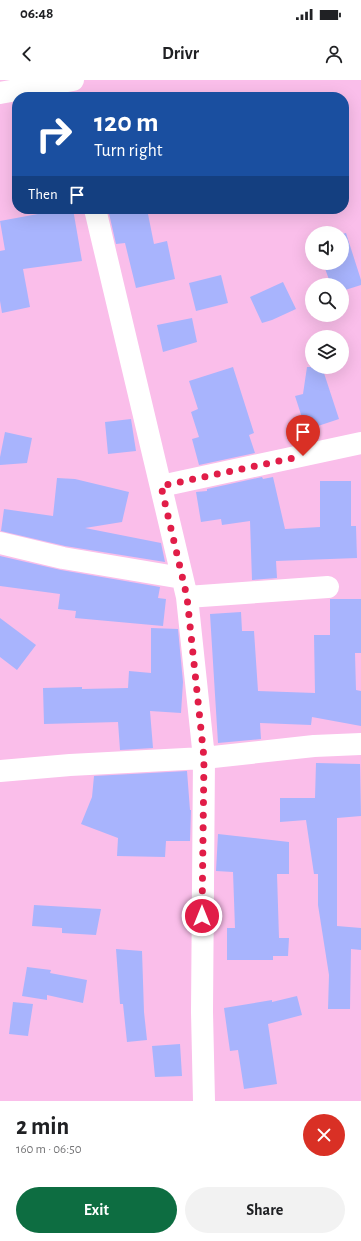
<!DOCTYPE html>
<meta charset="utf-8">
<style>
:root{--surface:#fff;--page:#f2f2f2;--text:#202124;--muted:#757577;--accent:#0d6d41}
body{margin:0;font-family:"Alegreya Sans",sans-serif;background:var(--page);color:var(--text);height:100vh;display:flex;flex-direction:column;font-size:15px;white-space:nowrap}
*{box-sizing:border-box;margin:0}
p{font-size:13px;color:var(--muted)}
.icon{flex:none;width:22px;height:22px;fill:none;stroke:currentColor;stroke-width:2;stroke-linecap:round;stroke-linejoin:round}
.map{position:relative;height:1021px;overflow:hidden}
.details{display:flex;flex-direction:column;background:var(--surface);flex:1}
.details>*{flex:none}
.banner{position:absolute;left:12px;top:12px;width:337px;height:122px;border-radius:16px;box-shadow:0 4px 16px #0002;background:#1a4fa0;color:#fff;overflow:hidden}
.fabs{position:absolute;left:305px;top:146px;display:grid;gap:8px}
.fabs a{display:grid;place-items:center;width:44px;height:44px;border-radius:50%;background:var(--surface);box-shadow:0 4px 16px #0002;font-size:20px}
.pin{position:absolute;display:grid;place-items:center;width:34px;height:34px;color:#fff;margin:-41px -17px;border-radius:50% 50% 50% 0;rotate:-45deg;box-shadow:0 0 4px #0007}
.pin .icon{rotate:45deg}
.me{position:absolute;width:44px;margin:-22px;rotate:0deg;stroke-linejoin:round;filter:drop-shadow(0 0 3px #0008)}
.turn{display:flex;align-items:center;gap:14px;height:84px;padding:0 16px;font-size:18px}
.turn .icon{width:52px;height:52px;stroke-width:2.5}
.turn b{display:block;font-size:28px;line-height:34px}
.then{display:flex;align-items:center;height:38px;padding:0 16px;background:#0003;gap:8px;font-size:15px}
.round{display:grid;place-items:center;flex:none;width:42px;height:42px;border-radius:21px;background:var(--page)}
.overview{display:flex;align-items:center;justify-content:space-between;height:68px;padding:0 16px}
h1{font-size:24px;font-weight:600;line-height:30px}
.primary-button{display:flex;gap:8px;margin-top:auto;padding:8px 16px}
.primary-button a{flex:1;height:46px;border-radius:24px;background:var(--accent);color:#fff;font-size:16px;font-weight:600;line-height:46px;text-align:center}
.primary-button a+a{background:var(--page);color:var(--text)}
.status{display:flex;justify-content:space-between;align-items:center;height:28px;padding:0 20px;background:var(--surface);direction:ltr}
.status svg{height:11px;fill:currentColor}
header{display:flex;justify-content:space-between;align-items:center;height:52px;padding:0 16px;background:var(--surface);font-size:18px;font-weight:600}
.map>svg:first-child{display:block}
.building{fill:#a8b4fd}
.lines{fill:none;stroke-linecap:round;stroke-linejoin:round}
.minor{stroke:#fff;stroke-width:22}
.route{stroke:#e11d48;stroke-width:7;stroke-dasharray:0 12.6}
</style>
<div class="status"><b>06:48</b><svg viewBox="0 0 49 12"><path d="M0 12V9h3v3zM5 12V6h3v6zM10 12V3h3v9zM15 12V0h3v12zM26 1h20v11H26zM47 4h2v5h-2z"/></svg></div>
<header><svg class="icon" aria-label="back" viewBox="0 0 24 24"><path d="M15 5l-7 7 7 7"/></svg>Drivr<svg class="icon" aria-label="person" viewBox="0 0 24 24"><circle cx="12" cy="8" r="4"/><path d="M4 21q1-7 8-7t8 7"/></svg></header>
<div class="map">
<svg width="361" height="1021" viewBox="0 0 361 1021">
<rect width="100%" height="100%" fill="#fabeea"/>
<!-- building -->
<path class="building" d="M65,129H73L82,181L23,189L30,227L2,233L0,221V171L5,170L0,141Z
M108,129H147L154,164L167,161L175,199L136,208L125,163L116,164Z
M346,153L361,200V205L342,211V205H331L323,183H342V154Z
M221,195L228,223L196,231L189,203Z
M283,202L296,229L272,240L262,243L250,217Z
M192,238L197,262L163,272L157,245Z
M233,287L254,353L249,355L255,373L199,385L192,359L199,357L191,332L198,329L189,301Z
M307,287H322L339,339L306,350L295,316L303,314Z
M131,339L136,371L108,374L105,342Z
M5,352L32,358L27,383L0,385V377Z
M262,397L263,399L273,397L285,449L320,447V401H351V446H356L357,478L276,481L277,498L252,500L250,441L222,445L221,439L201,442L196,412L207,411V409Z
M57,398L75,399L129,412L122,442L85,448L161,463L165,482L65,466L1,451L4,429L53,436Z
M0,476L61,490L160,507L158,518L166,519L163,546L75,538L76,531L58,529L60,514L0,506Z
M330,519H361V573H355L356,610L361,611V646L312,637L311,645L260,643L261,659L218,663L210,534L241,532L242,551H254L258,611L315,613L314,555H330Z
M0,538L36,565L17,590L0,577Z
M151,548L178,549L183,602L181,633L150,631L153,668L120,670L118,642L44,644L43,608L82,607V609L128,608L129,591L151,593Z
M316,683L360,684L361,736L337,738V846L361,848V870L351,869L350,929H328L329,895L318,825V794H314L306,740L280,742V718H315Z
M187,691L190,730H191L190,761H166L165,777L117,776L118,758L81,744L92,717L94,696Z
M218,754L289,762V794H277L279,858H289L288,876H273V880H227V848H235L233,792L216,791Z
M34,825L101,829L96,855L62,853V848L32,846Z
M116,869L142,871L144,932L147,960L127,962L123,924H120Z
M27,887L51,890L50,893L87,900L83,923L47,915V920L22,916Z
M297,916L302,935L268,944L277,1004L244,1009L238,970L230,971L224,928L272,920V922Z
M13,922L33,924L28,956L9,954Z
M180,964L182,996L155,997L152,966Z"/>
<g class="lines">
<!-- minor -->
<path class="minor" d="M0,13L73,0
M95,129L187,517L204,678L202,932L204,1021
M161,406L361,363
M0,463L63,478L182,498
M187,517L328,507
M0,691L70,685L204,678L314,666L361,664"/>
</g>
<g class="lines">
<!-- route -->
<path class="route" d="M202,836L204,678L187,517L161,406L303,376"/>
</g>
</svg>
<div class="fabs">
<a><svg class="icon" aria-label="sound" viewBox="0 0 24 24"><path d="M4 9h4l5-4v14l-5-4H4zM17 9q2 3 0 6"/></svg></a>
<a><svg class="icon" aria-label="search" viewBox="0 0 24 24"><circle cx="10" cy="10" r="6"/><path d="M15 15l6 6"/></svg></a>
<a><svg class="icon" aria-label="layers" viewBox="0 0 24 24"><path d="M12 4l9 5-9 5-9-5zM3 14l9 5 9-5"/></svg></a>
</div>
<div class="pin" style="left:303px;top:376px;background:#d93025"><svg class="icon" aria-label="arrive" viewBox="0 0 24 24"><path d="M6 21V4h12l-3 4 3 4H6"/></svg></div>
<svg class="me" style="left:202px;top:836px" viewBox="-20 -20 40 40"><circle r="17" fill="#e11d48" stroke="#fff" stroke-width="3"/><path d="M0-11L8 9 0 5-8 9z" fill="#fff"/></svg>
<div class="banner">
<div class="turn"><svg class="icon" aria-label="right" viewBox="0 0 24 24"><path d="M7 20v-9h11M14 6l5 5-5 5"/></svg><div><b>120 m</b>Turn right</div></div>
<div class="then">Then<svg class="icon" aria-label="arrive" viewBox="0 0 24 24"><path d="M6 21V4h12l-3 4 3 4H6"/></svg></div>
</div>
</div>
<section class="details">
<div class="overview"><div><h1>2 min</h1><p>160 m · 06:50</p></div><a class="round" style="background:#d93025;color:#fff"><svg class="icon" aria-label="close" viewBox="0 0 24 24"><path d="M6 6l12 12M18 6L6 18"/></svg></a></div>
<div class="primary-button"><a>Exit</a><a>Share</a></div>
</section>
